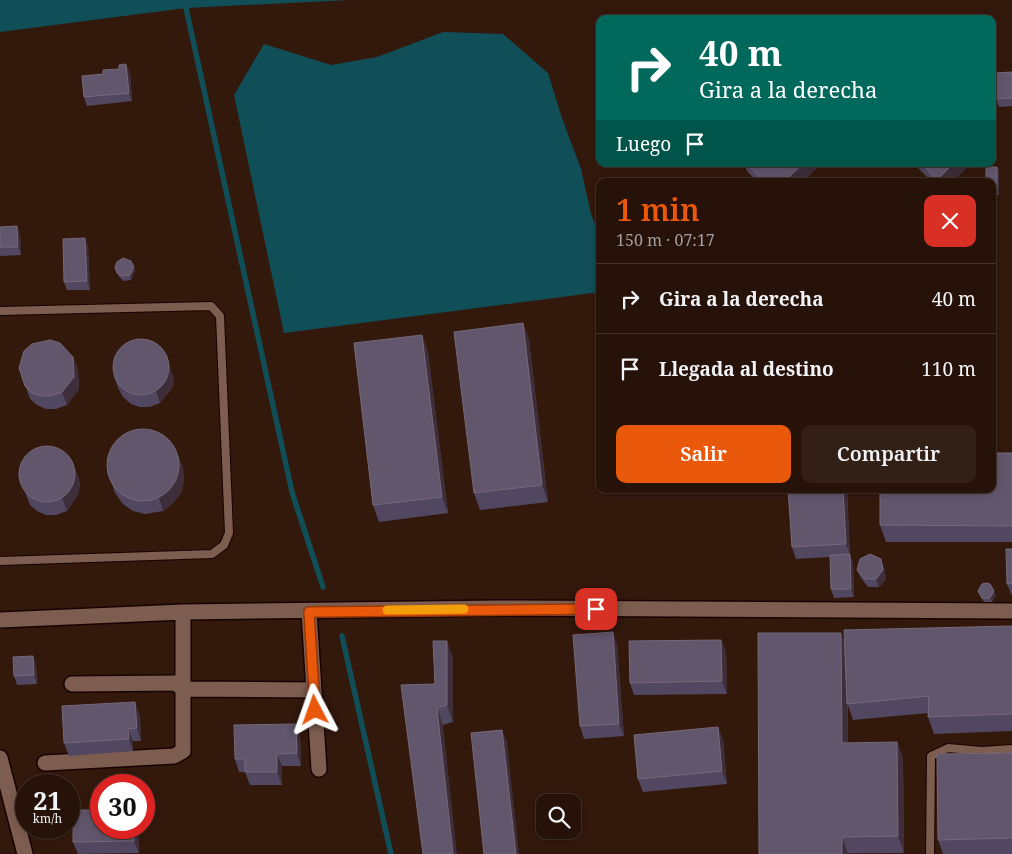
<!DOCTYPE html>
<html lang="es">
<meta charset="utf-8">
<style>
:root{--surface:#261209;--page:#322017;--text:#f1f3f6;--muted:#a49e9c;--line:#42322a;--accent:#ea580c}
body{margin:0;font-family:"Noto Serif",serif;background:var(--page);color:var(--text);height:100vh;display:flex;flex-direction:column;font-size:19px;white-space:nowrap}
*{box-sizing:border-box;margin:0}
p{font-size:16px;color:var(--muted)}
.icon{flex:none;width:28px;height:28px;fill:none;stroke:currentColor;stroke-width:2;stroke-linecap:round;stroke-linejoin:round}
.map{position:relative;flex:1;overflow:hidden}
.sheet{position:absolute;left:596px;top:178px;width:400px;height:315px;display:flex;flex-direction:column;background:var(--surface);border-radius:10px;box-shadow:0 2px 8px #0003,0 0 0 1px var(--line)}
.sheet>*{flex:none}
.top-card{position:absolute;left:596px;top:15px;width:400px;height:152px;border-radius:10px;box-shadow:0 2px 8px #0003,0 0 0 1px var(--line);background:#00695c;color:#fff;overflow:hidden}
.tools{position:absolute;left:536px;top:794px;display:grid;gap:10px}
.tools a{display:grid;place-items:center;width:45px;height:45px;border-radius:10px;background:var(--surface);box-shadow:0 2px 8px #0003,0 0 0 1px var(--line);font-size:25px}
.speed{position:absolute;left:15px;top:774px;display:flex;gap:10px;font-size:25px;font-weight:700;text-align:center}
.speed>*{display:grid;place-content:center;width:65px;height:65px;border-radius:50%;background:var(--surface);box-shadow:0 2px 8px #0003,0 0 0 1px var(--line);line-height:1}
.speed small{font-size:12px;font-weight:400}
.speed .limit{border:8px solid #d22;background:#fff;color:#111}
.pin{position:absolute;display:grid;place-items:center;width:42px;height:42px;color:#fff;margin:-21px;border-radius:10px;box-shadow:0 2px 8px #0006}
.me{position:absolute;width:55px;margin:-28px;rotate:356deg;stroke-linejoin:round;filter:drop-shadow(0 0 4px #0008)}
.turn{display:flex;align-items:center;gap:18px;height:105px;padding:0 20px;font-size:22px}
.turn .icon{width:65px;height:65px;stroke-width:2.5}
.turn b{display:block;font-size:35px;line-height:42px}
.then{display:flex;align-items:center;height:48px;padding:0 20px;background:#0003;gap:10px;font-size:19px}
.round{display:grid;place-items:center;flex:none;width:52px;height:52px;border-radius:10px;background:var(--page)}
.summary{display:flex;align-items:center;justify-content:space-between;height:85px;padding:0 20px}
h1{font-size:30px;font-weight:600;line-height:38px;color:var(--accent)}
.action{display:flex;gap:10px;margin-top:auto;padding:10px 20px}
.action a{flex:1;height:58px;border-radius:10px;background:var(--accent);color:#fff;font-size:20px;font-weight:600;line-height:58px;text-align:center}
.action a+a{background:var(--page);color:var(--text)}
ul{padding:0;list-style:none}
li{display:flex;align-items:center;gap:15px;height:70px;padding:0 20px;border-top:1px solid var(--line)}
li div{flex:1}
li b{display:block;font-size:19px}
li em{font-style:normal}
.map>svg:first-child{display:block}
.water{fill:#114f58}
.lines{fill:none;stroke-linecap:round;stroke-linejoin:round}
.stream{stroke:#114f58;stroke-width:5.5}
.lane-casing{stroke:#190300;stroke-width:10}
.street-casing{stroke:#190300;stroke-width:18}
.lane{stroke:#7d5d4f;stroke-width:8}
.street{stroke:#7d5d4f;stroke-width:15}
.wall{fill:#514761}
.shaded-wall{fill:#3e2e3a}
.building{fill:#61566c;stroke:#75697a}
.route-casing{stroke:#983908;stroke-width:12}
.route{stroke:#ea580c;stroke-width:9}
.slow{stroke:#f59e0b;stroke-width:9}
</style>
<div class="map">
<svg width="1012" height="854" viewBox="0 0 1012 854">
<rect width="100%" height="100%" fill="#33180c"/>
<!-- water -->
<path class="water" d="M0,0H350L186,8L0,32Z
M443,32L503,34L548,73L562,118L581,169L591,214L600,236V292L284,333L234,95L264,44L331,65L377,57Z"/>
<g class="lines">
<!-- stream -->
<path class="stream" d="M186,8L292,492L323,587
M342,636L391,854"/>
<defs>
<path id="lane" d="M0,311L211,306L220,316L229,533L224,545L212,554L0,561
M930,854L931,756L948,748L982,751L1012,749"/>
<path id="street" d="M309,612L319,769
M0,620L183,612L501,608L1012,611
M72,684L175,683L183,689L314,690
M0,758L25,854
M45,763L174,756L183,751V612"/>
</defs>
<!-- lane casing -->
<use href="#lane" class="lane-casing"/>
<!-- street casing -->
<use href="#street" class="street-casing"/>
<!-- lane -->
<use href="#lane" class="lane"/>
<!-- street -->
<use href="#street" class="street"/>
</g>
<!-- wall -->
<path class="wall" d="M1012,72V106L999,107L996,99Z
M130,73L132,101L87,106L84,97L103,74Z
M744,164H814L816,169L803,181H756L747,171Z
M914,164H971L953,181H931Z
M999,171V195H992V181Z
M0,227L20,235L21,255L0,256Z
M85,238L88,247L90,290H67L64,282Z
M115,267L135,271L131,280L124,281L119,277Z
M523,323L529,340L548,502L480,510L474,493Z
M422,335L428,352L448,513L379,522L373,505Z
M73,357L78,370L79,389L67,405L56,409H46L37,405L30,399L19,368Z
M114,376L174,378L172,388L160,403L150,407H140L131,404L123,397L118,388Z
M1012,453V542H886L880,525Z
M178,456L183,468L184,481L181,493L173,503L163,511L145,514L133,511L123,504L115,493L111,481Z
M18,474L78,476L80,485L78,495L67,511L56,515H46L37,511L30,505Z
M788,489H847L850,556L853,563L854,597L834,598L831,589L830,557L796,559L792,547Z
M1012,549V596L1007,584Z
M884,567L886,579L879,587H868L861,578L857,570Z
M978,591L996,595L992,602H984Z
M1012,626V731L934,734L928,717V713L853,720L848,705V743L897,742L903,759L904,853L759,854L845,643Z
M721,640L726,652L727,694L634,695L630,683Z
M617,644L624,736L584,739L580,726Z
M33,656L36,665L37,684L17,685L14,676Z
M453,657V722L443,725L423,854L435,684Z
M140,715L141,741H133V751L69,756L64,743Z
M718,727L723,740L727,784L643,792L638,779Z
M300,737L301,766H282V785H250L245,772H239L235,759Z
M1012,753V854H943L938,840Z
M138,828L139,853L78,854L73,842Z"/>
<!-- shaded-wall -->
<path class="shaded-wall" d="M126,64L130,73L132,101L129,93Z
M803,164H814L816,169L803,181H784Z
M953,164H971L953,181H937V180Z
M997,167L999,171V195L997,191Z
M17,226L20,235L21,255L18,247Z
M85,238L88,247L90,290L87,281Z
M134,267L135,271L131,280L130,275Z
M523,323L529,340L548,502L542,485Z
M422,335L428,352L448,513L442,497Z
M73,357L78,370L79,389L67,405L62,392Z
M169,365L174,378L172,388L160,403L156,391Z
M178,456L183,468L184,481L181,493L173,503L163,511L159,498Z
M73,463L78,476L80,485L78,495L67,511L62,498Z
M843,489H847L850,556L853,563L854,597L851,589L850,554L846,544Z
M881,559L884,567L886,579L879,587L876,579Z
M994,591L996,595L992,602L990,598Z
M613,632L617,644L624,736L619,724Z
M841,633L847,650L848,759L842,743Z
M721,640L726,652L727,694L722,681Z
M447,641L453,657V722L447,705Z
M33,656L36,665L37,684L34,675Z
M135,702L140,715L141,741L137,728Z
M437,708L443,725L457,854H453Z
M296,724L300,737L301,766L297,753Z
M718,727L723,740L727,784L722,771Z
M128,729L133,741V751L129,739Z
M502,730L507,742L519,854H516Z
M897,742L903,759L904,853L898,836Z
M277,754L282,766V785L277,772Z
M134,828H138L139,853L134,841Z
M842,837L848,854H842Z"/>
<!-- building -->
<path class="building" d="M126,64L129,93L84,97L82,76L103,74V70L119,69V65Z
M1012,72V98L996,99L995,73Z
M747,164H803L784,181H763Z
M922,164H953L937,180Z
M986,167H997V191H992V181H986Z
M17,226L18,247H0V227Z
M85,238L87,281L64,282L63,239Z
M123,258L131,261L134,267L130,275L122,276L117,273L115,267L117,262Z
M523,323L542,485L474,493L454,332Z
M422,335L442,497L373,505L354,343Z
M113 367a28 28 0 1 1 56 0a28 28 0 1 1-56 0Z
M50,340L60,343L73,357L74,377L62,392L51,396H42L32,393L25,386L19,368L24,351L32,344Z
M107 465a36 36 0 1 1 72 0a36 36 0 1 1-72 0Z
M19 474a28 28 0 1 1 56 0a28 28 0 1 1-56 0Z
M992,453H1012V526L880,525V489H992Z
M788,489H843L846,544L792,547Z
M1006,549H1012V583L1007,584Z
M850,554L851,589H831L830,555Z
M870,554L881,559L883,570L876,579H865L857,570L860,559Z
M986,583L990,584L994,591L990,598H982L978,591L982,584Z
M1012,626V714L928,717L929,696L847,704L844,630Z
M613,632L619,724L580,726L573,635Z
M758,633H841L842,743L897,742L898,836L842,837V854H759Z
M721,640L722,681L630,683L629,641Z
M433,641H447V705L437,708L453,854H423L401,685L435,684Z
M33,656L34,675L14,676L13,657Z
M135,702L137,728L128,729L129,739L64,743L62,706Z
M296,724L297,753L277,754V772H245V759H235L234,725Z
M718,727L722,771L638,779L634,735Z
M502,730L516,854H484L471,733Z
M1012,753V838L938,840L937,754Z
M73,810H101V828H134V841L73,842Z"/>
<g class="lines">
<defs>
<path id="route" d="M315,710L309,612L596,609"/>
</defs>
<!-- route casing -->
<use href="#route" class="route-casing"/>
<!-- route -->
<use href="#route" class="route"/>
<!-- slow -->
<path class="slow" d="M387,610L464,609"/>
</g>
</svg>
<div class="tools">
<a><svg class="icon" aria-label="search" viewBox="0 0 24 24"><circle cx="10" cy="10" r="6"/><path d="M15 15l6 6"/></svg></a>
</div>
<div class="speed"><div>21<small>km/h</small></div><div class="limit">30</div></div>
<div class="pin" style="left:596px;top:609px;background:#d93025"><svg class="icon" aria-label="arrive" viewBox="0 0 24 24"><path d="M6 21V4h12l-3 4 3 4H6"/></svg></div>
<svg class="me" style="left:315px;top:710px" viewBox="-20 -20 40 40"><path d="M0-17L14 15 0 8-14 15z" fill="#ea580c" stroke="#fff" stroke-width="4"/></svg>
<div class="top-card">
<div class="turn"><svg class="icon" aria-label="right" viewBox="0 0 24 24"><path d="M7 20v-9h11M14 6l5 5-5 5"/></svg><div><b>40 m</b>Gira a la derecha</div></div>
<div class="then">Luego<svg class="icon" aria-label="arrive" viewBox="0 0 24 24"><path d="M6 21V4h12l-3 4 3 4H6"/></svg></div>
</div>
<section class="sheet">
<div class="summary"><div><h1>1 min</h1><p>150 m · 07:17</p></div><a class="round" style="background:#d93025;color:#fff"><svg class="icon" aria-label="close" viewBox="0 0 24 24"><path d="M6 6l12 12M18 6L6 18"/></svg></a></div>
<ul>
<li><svg class="icon" aria-label="right" viewBox="0 0 24 24"><path d="M7 20v-9h11M14 6l5 5-5 5"/></svg><div><b>Gira a la derecha</b></div><em>40 m</em></li>
<li><svg class="icon" aria-label="arrive" viewBox="0 0 24 24"><path d="M6 21V4h12l-3 4 3 4H6"/></svg><div><b>Llegada al destino</b></div><em>110 m</em></li>
</ul>
<div class="action"><a>Salir</a><a>Compartir</a></div>
</section>
</div>
